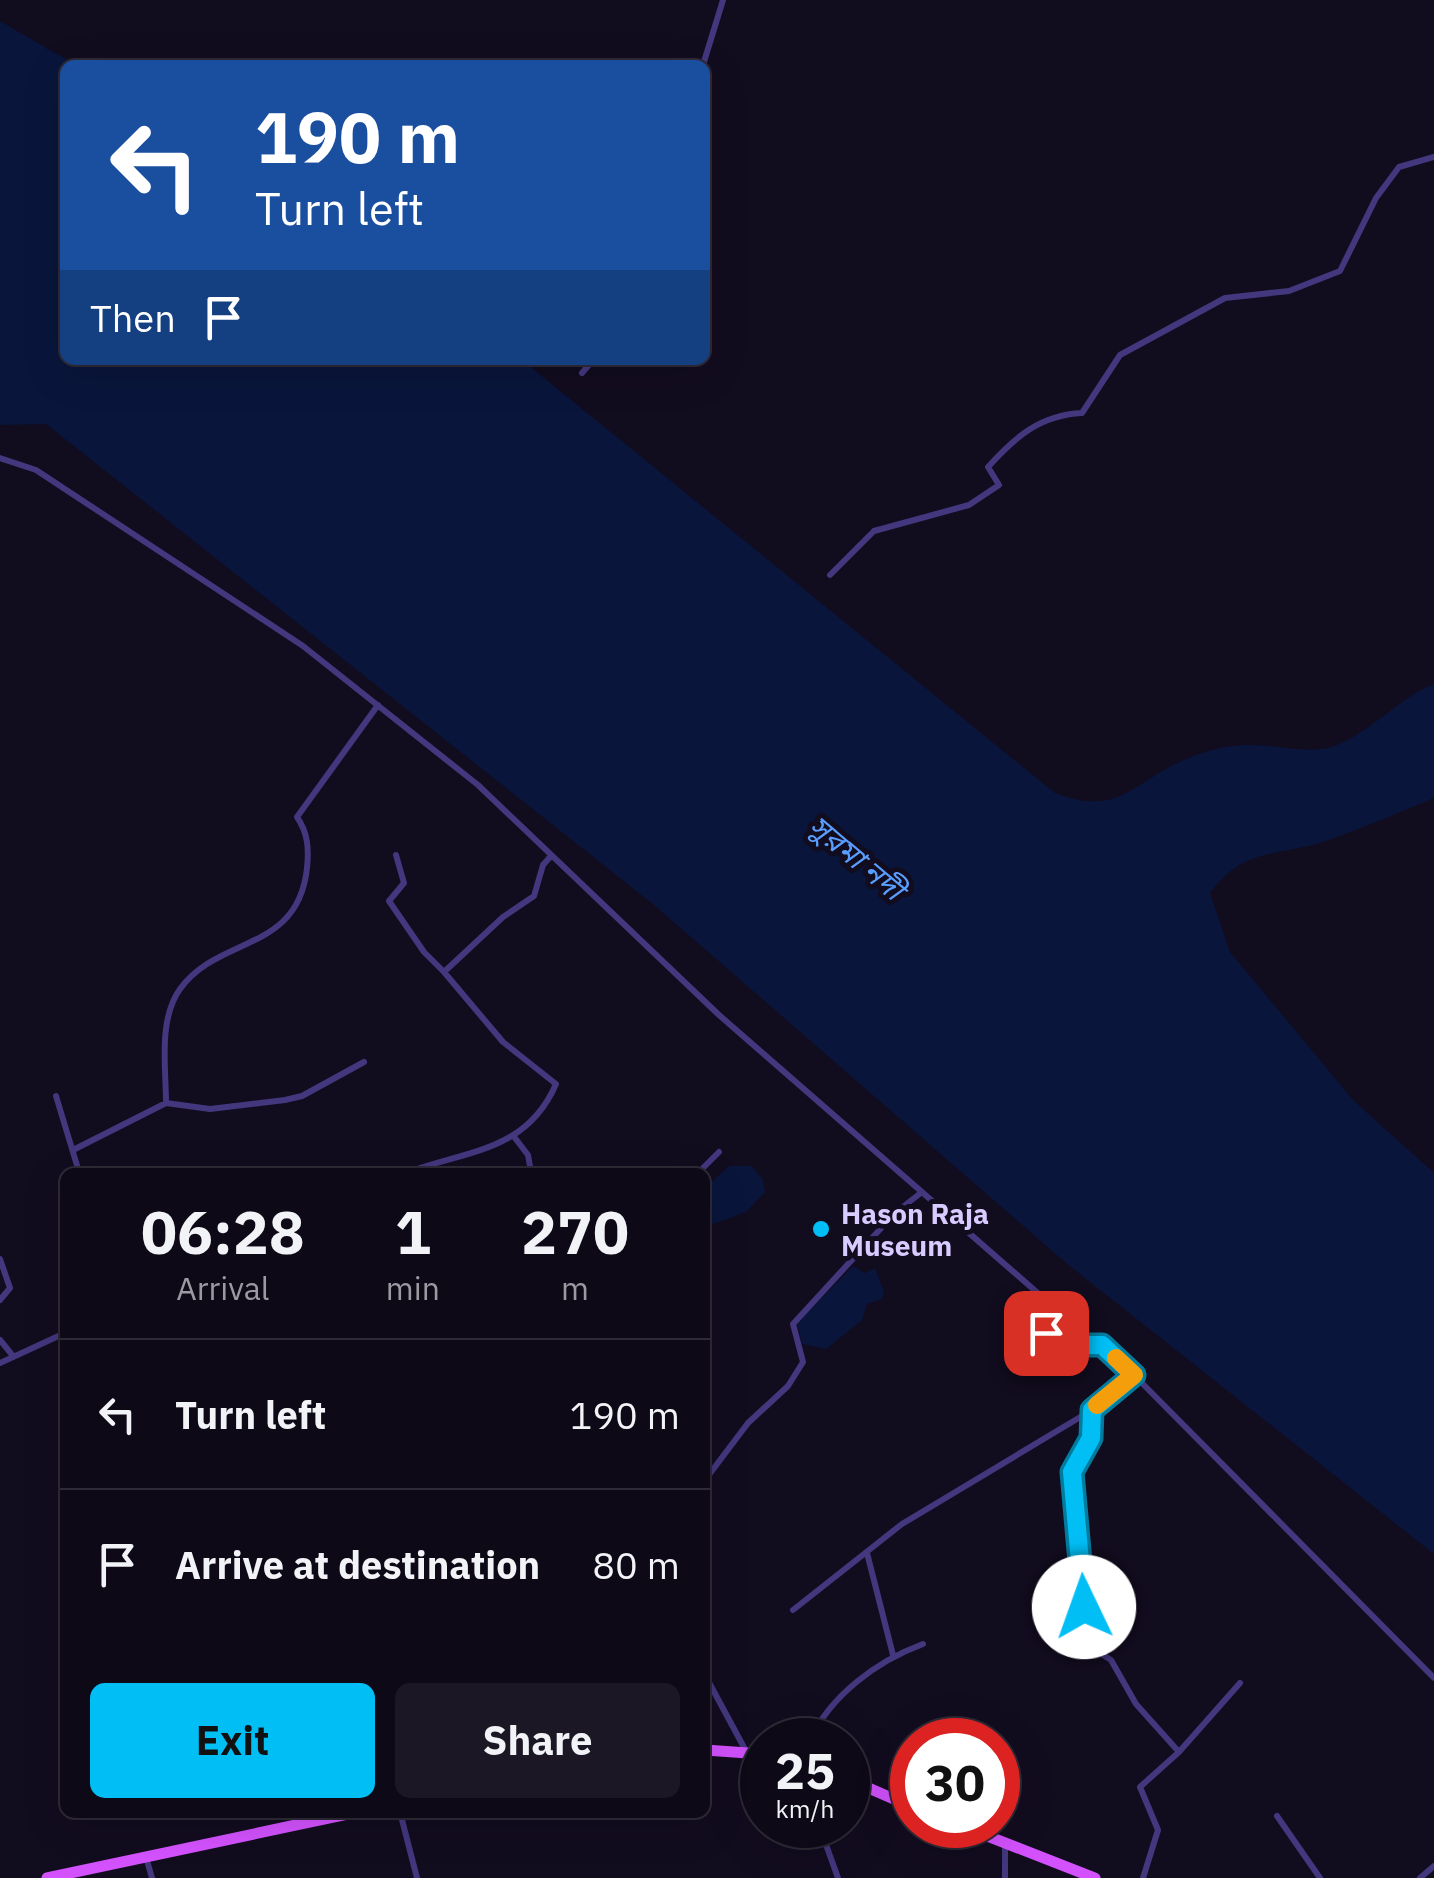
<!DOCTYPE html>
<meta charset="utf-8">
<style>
:root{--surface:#0e0917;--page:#1c1724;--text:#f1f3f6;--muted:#9b9aa1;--line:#2e2a36;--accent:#01bef5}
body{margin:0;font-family:"IBM Plex Sans","Noto Sans Bengali",sans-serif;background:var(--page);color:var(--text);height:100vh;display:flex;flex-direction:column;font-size:38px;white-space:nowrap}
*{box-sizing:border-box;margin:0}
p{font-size:32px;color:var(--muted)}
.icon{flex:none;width:55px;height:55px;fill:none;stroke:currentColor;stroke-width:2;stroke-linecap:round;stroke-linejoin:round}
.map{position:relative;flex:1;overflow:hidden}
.sheet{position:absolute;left:60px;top:1168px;width:650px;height:650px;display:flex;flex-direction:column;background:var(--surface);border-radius:15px;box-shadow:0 10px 40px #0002,0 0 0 2px var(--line)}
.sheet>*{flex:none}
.hud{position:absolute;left:60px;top:60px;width:650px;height:305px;border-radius:15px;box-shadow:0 10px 40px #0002,0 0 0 2px var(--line);background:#1a4fa0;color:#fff;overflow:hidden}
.speed{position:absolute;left:740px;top:1718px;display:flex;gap:20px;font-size:50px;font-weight:700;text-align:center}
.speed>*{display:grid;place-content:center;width:130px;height:130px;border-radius:50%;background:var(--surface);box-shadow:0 10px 40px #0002,0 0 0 2px var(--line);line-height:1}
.speed small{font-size:25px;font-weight:400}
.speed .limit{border:15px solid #d22;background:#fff;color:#111}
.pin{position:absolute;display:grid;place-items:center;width:85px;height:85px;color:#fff;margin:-42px;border-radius:20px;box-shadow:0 5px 15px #0006}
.me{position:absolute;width:110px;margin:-55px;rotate:357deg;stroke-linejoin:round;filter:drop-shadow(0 0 8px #0008)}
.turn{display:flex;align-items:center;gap:35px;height:210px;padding:0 30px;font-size:45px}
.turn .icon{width:130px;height:130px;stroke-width:2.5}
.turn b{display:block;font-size:70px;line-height:85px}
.then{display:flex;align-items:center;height:95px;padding:0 30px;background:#0003;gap:20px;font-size:38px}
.eta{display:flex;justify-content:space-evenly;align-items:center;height:170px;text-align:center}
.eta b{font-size:60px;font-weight:800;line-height:70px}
.cta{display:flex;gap:20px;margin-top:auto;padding:20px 30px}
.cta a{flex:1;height:115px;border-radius:15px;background:var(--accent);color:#111;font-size:40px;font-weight:800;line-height:115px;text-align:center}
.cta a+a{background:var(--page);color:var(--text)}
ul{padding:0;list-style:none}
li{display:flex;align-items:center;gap:30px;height:150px;padding:0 30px;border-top:2px solid var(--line)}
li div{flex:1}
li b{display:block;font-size:38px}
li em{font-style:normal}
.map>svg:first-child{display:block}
.water{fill:#09153b}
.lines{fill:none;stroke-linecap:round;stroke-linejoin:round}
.street{stroke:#43377e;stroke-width:6}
.primary{stroke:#d352fe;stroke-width:11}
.route-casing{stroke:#017c9f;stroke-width:25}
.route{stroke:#01bef5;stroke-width:18}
.slow{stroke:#f59e0b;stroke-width:18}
.poi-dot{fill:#01bef5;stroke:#120c1f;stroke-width:4}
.labels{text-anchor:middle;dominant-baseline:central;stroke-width:10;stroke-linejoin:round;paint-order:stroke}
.poi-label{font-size:28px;font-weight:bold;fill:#d7cbff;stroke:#120c1f;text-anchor:start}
.water-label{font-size:30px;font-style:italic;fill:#599dfe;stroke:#120c1f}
</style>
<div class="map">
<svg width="1434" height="1878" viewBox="0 0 1434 1878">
<rect width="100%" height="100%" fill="#120c1f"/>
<!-- water -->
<path class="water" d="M0,21L76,65H65V360H522L1055,793C1124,819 1133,778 1194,756C1208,750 1230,745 1246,745C1273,744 1313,756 1337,745C1373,730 1399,698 1434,684V798C1398,813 1363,828 1326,841C1277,857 1244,847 1210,893L1230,952L1354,1101L1434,1173V1554L1066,1263L654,905L46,424L0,425Z
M729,1166H752L763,1180L765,1192L746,1212L711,1225L705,1217V1188Z
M853,1266L865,1273L875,1268L884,1292L882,1299L867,1304L862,1320L826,1349L802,1344L797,1323Z"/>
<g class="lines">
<!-- street -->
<path class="street" d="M703,65L723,0
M582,373L593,360
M0,458L36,470L303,646L478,785L719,1015L1048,1302L1046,1333L1050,1341L1101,1345L1134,1375L1434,1678
M830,575L874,531L969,505L999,485L988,467C1015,437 1040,415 1082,413L1120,355L1225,298L1289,291L1340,271L1376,198L1399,167L1434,157
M396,855L404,883L389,901L424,952L444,972L503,917L534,896L543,865L550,857
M56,1096L79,1172
M166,1103C166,1068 158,1020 180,989C219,935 298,953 307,868C309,849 308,833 297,817L378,705
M515,1138L528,1155L531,1172
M73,1150L166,1103L210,1109L285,1100L302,1096L364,1062
M409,1172C469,1150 527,1151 556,1084L503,1042L444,972
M699,1172L719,1152
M0,1259L10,1288L0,1300
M0,1340L13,1356
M0,1363L65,1333
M1134,1375L1092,1410L1091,1438L1072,1473L1086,1644L1111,1660L1136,1704L1179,1752L1140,1787L1158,1830L1143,1878
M705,1480L748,1423L788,1386L803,1362L793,1324L895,1213L922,1192
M867,1553L893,1655
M793,1610L902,1524L1092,1410
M705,1675L747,1753
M810,1740C831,1695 877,1661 923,1644
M1179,1752L1240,1683
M400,1812L417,1878
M1277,1816L1320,1878
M819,1825L838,1878
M1005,1844V1878
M146,1857L152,1878
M1420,1878L1434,1866"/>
<!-- primary -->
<path class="primary" d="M705,1750L762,1754
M848,1779L912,1807
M959,1825L1095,1878
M47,1878L357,1812"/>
</g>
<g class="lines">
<defs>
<path id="route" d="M1046,1333L1056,1345H1102L1134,1375L1092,1410L1091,1438L1072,1472L1084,1607"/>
</defs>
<!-- route casing -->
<use href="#route" class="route-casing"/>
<!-- route -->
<use href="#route" class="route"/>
<!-- slow -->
<path class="slow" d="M1097,1405L1134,1375L1116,1358"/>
</g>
<!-- markers -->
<circle class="poi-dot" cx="821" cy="1229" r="10"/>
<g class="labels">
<!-- poi labels -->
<g class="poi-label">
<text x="841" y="1213">Hason Raja<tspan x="841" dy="32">Museum</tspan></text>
</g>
<!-- water labels -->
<g class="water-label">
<text transform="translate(857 857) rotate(40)">সুরমা নদী</text>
</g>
</g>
</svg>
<div class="speed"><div>25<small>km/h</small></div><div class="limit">30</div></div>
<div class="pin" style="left:1046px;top:1333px;background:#d93025"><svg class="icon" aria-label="arrive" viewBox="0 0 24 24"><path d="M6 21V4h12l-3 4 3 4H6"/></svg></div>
<svg class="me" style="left:1084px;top:1607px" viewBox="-20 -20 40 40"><circle r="19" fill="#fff"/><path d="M0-13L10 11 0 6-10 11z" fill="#01bef5"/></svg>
<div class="hud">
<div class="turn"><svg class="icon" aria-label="left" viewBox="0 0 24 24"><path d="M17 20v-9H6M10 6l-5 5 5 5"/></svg><div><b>190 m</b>Turn left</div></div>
<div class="then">Then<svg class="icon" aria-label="arrive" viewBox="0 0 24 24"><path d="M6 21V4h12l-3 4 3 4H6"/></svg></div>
</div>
<section class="sheet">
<div class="eta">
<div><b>06:28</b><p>Arrival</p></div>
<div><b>1</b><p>min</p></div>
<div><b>270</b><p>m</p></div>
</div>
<ul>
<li><svg class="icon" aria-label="left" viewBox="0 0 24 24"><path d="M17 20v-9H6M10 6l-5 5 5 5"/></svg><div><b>Turn left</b></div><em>190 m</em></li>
<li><svg class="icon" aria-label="arrive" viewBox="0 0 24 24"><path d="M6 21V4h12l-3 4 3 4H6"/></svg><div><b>Arrive at destination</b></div><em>80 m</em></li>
</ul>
<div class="cta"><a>Exit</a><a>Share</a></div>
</section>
</div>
